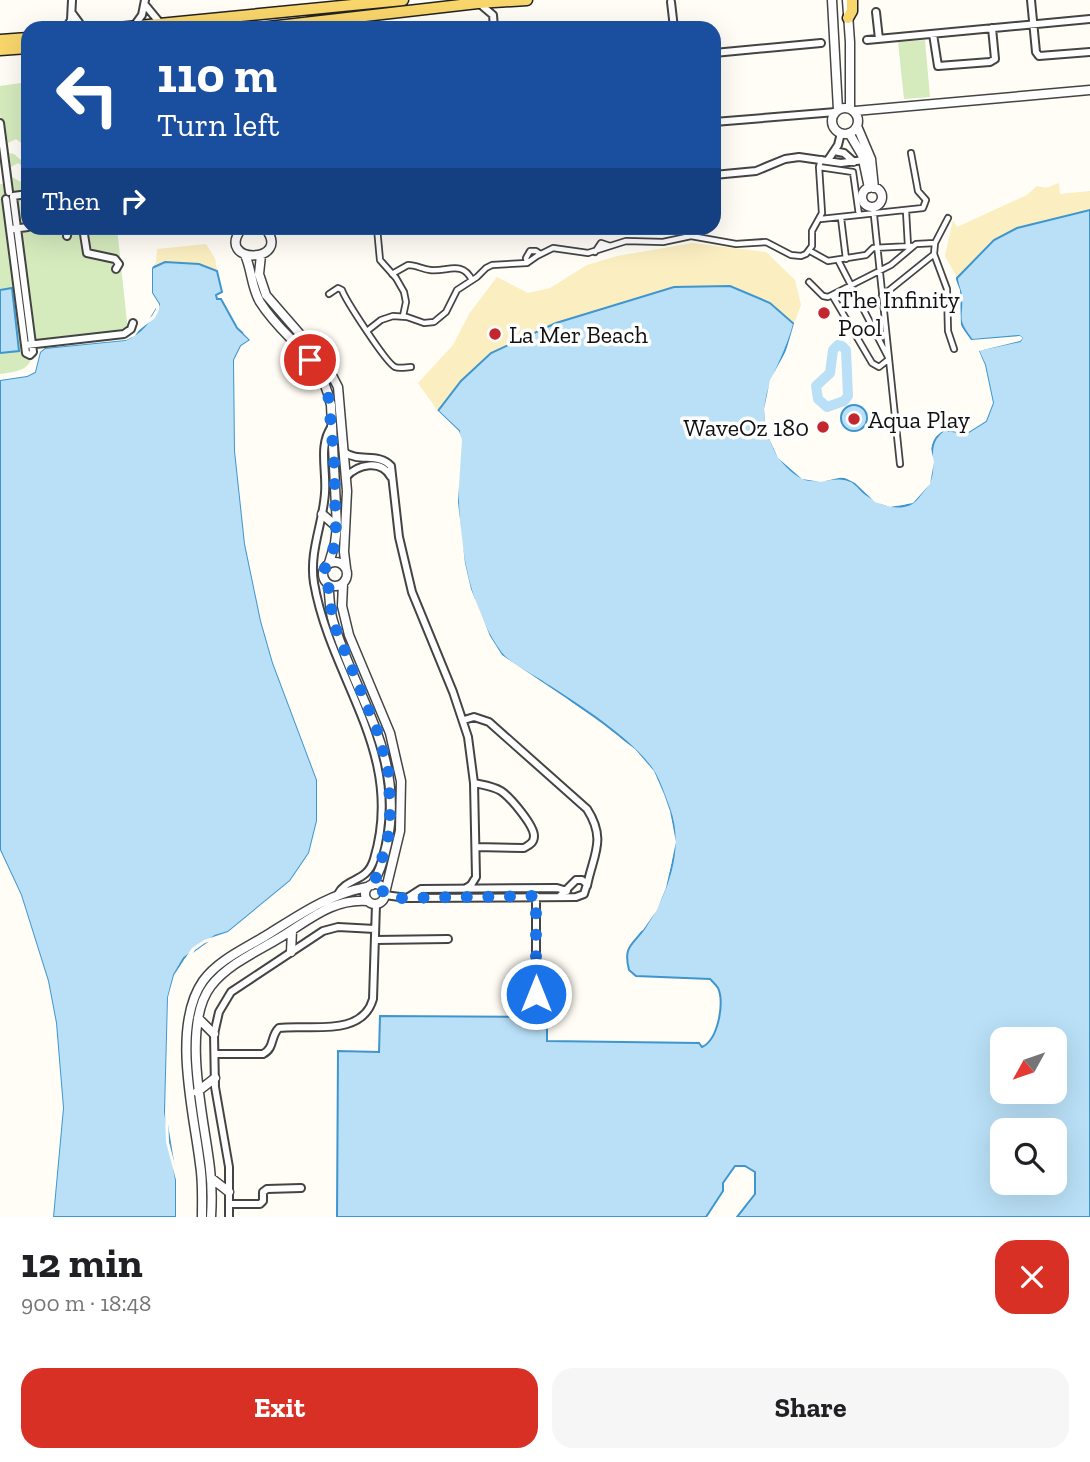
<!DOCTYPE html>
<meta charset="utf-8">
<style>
:root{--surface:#fff;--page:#f6f6f6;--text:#202124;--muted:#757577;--accent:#d93025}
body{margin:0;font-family:"Zilla Slab",serif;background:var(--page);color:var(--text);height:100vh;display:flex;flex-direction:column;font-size:26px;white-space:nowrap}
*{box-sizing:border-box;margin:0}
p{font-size:23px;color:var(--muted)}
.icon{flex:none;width:38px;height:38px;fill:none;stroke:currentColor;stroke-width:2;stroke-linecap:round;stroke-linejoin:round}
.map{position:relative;height:1217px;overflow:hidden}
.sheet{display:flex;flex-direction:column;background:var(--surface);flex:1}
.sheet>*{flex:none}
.top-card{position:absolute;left:21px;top:21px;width:700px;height:214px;border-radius:21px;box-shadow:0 7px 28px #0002;background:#1a4fa0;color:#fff;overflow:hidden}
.needle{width:46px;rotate:230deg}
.fabs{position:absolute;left:990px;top:1027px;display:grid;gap:14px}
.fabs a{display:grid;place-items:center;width:77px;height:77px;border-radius:14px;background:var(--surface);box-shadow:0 7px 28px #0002;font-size:35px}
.pin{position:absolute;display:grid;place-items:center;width:60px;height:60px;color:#fff;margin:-30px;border:4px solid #fff;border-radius:50%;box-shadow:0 2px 7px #0007}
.me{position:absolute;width:77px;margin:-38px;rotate:0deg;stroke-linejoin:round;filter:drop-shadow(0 0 5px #0008)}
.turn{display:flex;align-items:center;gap:24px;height:147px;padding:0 21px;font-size:32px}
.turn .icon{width:91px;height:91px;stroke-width:2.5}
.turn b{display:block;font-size:49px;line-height:60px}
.then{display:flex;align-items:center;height:66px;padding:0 21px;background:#0003;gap:14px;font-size:26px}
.round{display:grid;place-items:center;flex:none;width:74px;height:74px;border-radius:21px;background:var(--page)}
.overview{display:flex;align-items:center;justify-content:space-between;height:119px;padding:0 21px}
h1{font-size:42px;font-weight:700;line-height:52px}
.cta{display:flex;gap:14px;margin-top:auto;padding:14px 21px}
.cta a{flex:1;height:80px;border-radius:21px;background:var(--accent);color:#fff;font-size:28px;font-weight:700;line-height:80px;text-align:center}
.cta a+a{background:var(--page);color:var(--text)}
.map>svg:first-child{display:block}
.green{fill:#d5ebbd}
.sand{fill:#fbeec1}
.water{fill:#b9e0f7;stroke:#3f96cf;stroke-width:2;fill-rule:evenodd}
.pier{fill:#fffdf5}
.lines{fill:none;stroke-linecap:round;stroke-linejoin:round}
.river{stroke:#b9e0f7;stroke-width:10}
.pedestrian-casing{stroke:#444;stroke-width:8}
.minor-casing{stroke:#444;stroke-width:10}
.tertiary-casing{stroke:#444;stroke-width:11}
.primary-casing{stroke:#222;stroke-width:13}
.pedestrian{stroke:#fff;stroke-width:4.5}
.minor{stroke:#fff;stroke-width:6}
.tertiary{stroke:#fff;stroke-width:8}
.primary{stroke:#f9d66b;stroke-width:10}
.route{stroke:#1a73e8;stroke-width:12;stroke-dasharray:0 21.6}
.poi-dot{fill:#c4262e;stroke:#fff;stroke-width:2.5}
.labels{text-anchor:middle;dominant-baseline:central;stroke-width:7;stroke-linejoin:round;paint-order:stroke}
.poi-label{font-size:24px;fill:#111;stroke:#fff;text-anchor:start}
</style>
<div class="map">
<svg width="1090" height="1217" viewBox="0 0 1090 1217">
<rect width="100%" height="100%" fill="#fffdf5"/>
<!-- green -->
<path class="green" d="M925,40L930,97L904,99L898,42Z
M28,82V148L16,139L8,143L9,153L14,154L23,162H28V170L18,163L11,167L12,177L28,186V228H117L128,331L35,343C32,369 24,371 0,374V353L19,351L12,289L0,290V184H4V188H10L0,114V86Z"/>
<!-- sand -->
<path class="sand" d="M1059,183L1060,194L1090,191V210L994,240L957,278L945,256L953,220L957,227L1027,195L1037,186L1046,188Z
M693,243L766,252L795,280L801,305L794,324L770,303L674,287L628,302L438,411L418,383L453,345L469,314L497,277L528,293L550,288L587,265L617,256Z
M206,244L215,258L217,271L183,262L152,268L156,262L157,249Z"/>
<!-- water -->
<path class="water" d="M1090,210V1217H737L755,1194V1172L745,1166H735L723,1183V1191L706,1217H337L338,1051L379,1052L380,1016L547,1017V1041L699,1043L702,1047C718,1040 725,1002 718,988C716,985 712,981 710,979L636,976L629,970C623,946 632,946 644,929C667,894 684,849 669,808C664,796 660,780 652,769C629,737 578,705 544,683C531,674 510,665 501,653C470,611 459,551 458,500C457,477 460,455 459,431L438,411L461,381L491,353L556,323L674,287L730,286L770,303L794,324C782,373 749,396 775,450C779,460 794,475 805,479C821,484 837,474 851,481C858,485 861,491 867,495C880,504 897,511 912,503C916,501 920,495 923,491C944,468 919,449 944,430L967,433L986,421L993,403L985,365L978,350L1020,341L1022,338L1019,336L972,340C954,317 963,319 961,295C960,289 957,284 957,278L994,240L1017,228ZM1003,1040H1055V1092H1003ZM1003,1130H1055V1183H1003Z
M165,262L199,264L217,271L222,292L216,295L217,299H221L237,328L250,340L241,346L234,360L235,451L245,544L261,621L273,663L317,780V821L309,853L290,881L228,932L215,936L184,958L174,975L168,998L165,1112L176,1180V1217H53L63,1108L56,1023L48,981L21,895L0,850V380L27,376L35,372L40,352L45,348L125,340C142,333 151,320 159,304L152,293V268Z
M12,288L19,351L0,353V290Z
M841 418a13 13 0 1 1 26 0a13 13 0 1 1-26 0Z"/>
<!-- pier -->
<path class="pier" d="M156,262L152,268V293L159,304V310L155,318L139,330L135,336L126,340L45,348L40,352L35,372L27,376L0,380V377L26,373L33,369L37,351L44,344L125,336L132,333L137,327L152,316L156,309L148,294V283L149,269Z
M954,275L960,290L961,326L971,340L1020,336L1023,338L1020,341L979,351L985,365L993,403L986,421L967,433L944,430L934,438L931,448L934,462L930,484L913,503L890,507L875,502L855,483L843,477L821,482L802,479L778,458L766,432L764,409L770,380L786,351L795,320L798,324L795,334L789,353L773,381L768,410L769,431L781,455L804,475L821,478L843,474L857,480L877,499L890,504L911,499L926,482L930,462L928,447L931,436L944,427L966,429L983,419L989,402L975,349L1006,341L969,342L958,328L956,320L958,304Z
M245,331L253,340L244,348L238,360V451L248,543L265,620L276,662L321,779L320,821L312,854L293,884L230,935L205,943L195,950L178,976L171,998L168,1112L169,1142L179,1180V1217H176V1180L166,1142L165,1112L168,997L174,975L192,948L204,940L228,932L290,881L309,853L317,821V780L273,663L261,621L245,544L235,451L234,360L241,346L250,340L243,333Z
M435,408L459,431L462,440L458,502L465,563L471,589L490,636L502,655L566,698L635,749L654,771L664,794L670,811L676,842L666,888L657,910L643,930L630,938L653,909L663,887L669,862L672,842L667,812L661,795L651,773L633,752L564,700L500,658L487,638L468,591L461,564L454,502L458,440L456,433L435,413Z
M0,850L21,895L48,981L56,1023L63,1108L53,1217H50L60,1108L53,1024L45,982L18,896L0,858Z"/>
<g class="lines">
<!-- river -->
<path class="river" d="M838,345L842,346L846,350L848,396L844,401L827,407L818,399L816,386L830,373L833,350Z"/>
<defs>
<path id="pedestrian" d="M819,167L853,172L859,215
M873,206L900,464
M906,211L908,246
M841,218L846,259
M948,218L935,243L934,254L947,289L948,331L954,349
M821,219L923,208L926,200L918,191L911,153
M377,228L380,260L396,278L404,292L406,302L403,316
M810,251L828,261L866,255L873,248L912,246
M595,252L601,243L610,246
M527,263L526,258L530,251H536L539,253
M392,274L408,265C416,265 422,269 430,270C447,272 462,260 472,280
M809,282L823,296L828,297L891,265L916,244L935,243
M329,294L338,288L342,290C345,299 386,363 395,367C400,369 406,367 411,367
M832,295L872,363L879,367L889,359L838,260
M882,296L933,255
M367,331L381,320L393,316L407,317L424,323L434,322L446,312L457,290L477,277L486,268L492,265L527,263L537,256L553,248L588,253L626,241L663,242L691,236L736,244L766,242L791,255L801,256L806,254L812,246V231L822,213L819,167L821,159"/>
<path id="minor" d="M1031,0L1036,52L1039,56L1090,52
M671,2L674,28
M480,4L493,15L494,28
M146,6L160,23
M876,12L879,39
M72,13L83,28
M134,26L142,15L145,0
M66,28L71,20L72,0
M933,34L938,66L990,62L995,59L992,28
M867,40L1090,19
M714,53L821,43
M714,122L836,112
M0,123L9,192
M834,151L844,153L854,162
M828,160L838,145L841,133
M714,175L756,171L785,159L799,157L841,163L864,160
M13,196L28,194
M6,199L26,353L30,355L33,352L13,197
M83,228L87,253L115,259L119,264L116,269
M12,229L28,227
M67,236L68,228
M27,345L124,334L131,329L133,323
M332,426C318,445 327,470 325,493C323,524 309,551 314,583C331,681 406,753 374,859C367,883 347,877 338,894
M344,452C359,463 378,452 391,466L399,537L412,592L453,692L468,737L474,783L476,877L471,885L465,889
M346,477C358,464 381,459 391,477
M464,720L474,717L489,722L587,809C607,840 593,855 587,886
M474,783C483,785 493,786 501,791C510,797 534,825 534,836C534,843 529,845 524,848L476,847
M385,895L407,898L576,897L584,894L587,884L582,880H576L560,896
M536,896V996L541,1002L563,1003
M407,898L421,889L557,888L567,891
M375,940L448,939
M215,1054H263C275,1048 270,1036 279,1028C308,1024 362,1038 373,999L376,904
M229,1204H260L263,1201V1192L267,1189L301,1188
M229,1217V1167L215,1087L214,1034L219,1012L231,992L323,931L338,927L375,929"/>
<path id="tertiary" d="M832,0L838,110
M847,0L850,42V108
M227,17L228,28
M832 121a13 13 0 1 1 26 0a13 13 0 1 1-26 0Z
M855,111L1090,90
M857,126L871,159L874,188
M849,133L862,155L869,188
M862 197a10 10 0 1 1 20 0a10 10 0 1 1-20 0Z
M242,228C213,265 294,264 265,228
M245,255C252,270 251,287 260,302C285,342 320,353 331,405L337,527L335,543L329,563
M261,255L259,274L266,295L326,364L338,387L347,491L344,552L346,568
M322,514L337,527
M323 574a12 12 0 1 1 24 0a12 12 0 1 1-24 0Z
M328,584C330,596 329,609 333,621C357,701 405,756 387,844C384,858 380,873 372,885
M343,584L342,606L349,635L390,733L401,781L400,831L385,893
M365 894a10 10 0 1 1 20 0a10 10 0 1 1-20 0Z
M291,952L292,931
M198,1018L214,1034
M197,1092L215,1078
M211,1178L229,1192
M202,1217C202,1199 203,1181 200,1164C194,1113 171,1027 203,981C218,960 246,948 267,935C301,914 327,895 367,887
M211,1217C212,1201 212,1185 210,1169C205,1122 180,1026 211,986C228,964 258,951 281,937C309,920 333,898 368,901"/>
<path id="primary" d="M848,18L852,11V0
M118,28L403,0
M260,28L478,3L527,0
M0,40L28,38
M0,50L28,48"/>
</defs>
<!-- pedestrian casing -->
<use href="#pedestrian" class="pedestrian-casing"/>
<!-- minor casing -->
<use href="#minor" class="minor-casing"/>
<!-- tertiary casing -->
<use href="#tertiary" class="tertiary-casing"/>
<!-- primary casing -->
<use href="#primary" class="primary-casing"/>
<!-- pedestrian -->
<use href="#pedestrian" class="pedestrian"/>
<!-- minor -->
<use href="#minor" class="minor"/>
<!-- tertiary -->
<use href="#tertiary" class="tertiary"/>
<!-- primary -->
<use href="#primary" class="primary"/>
</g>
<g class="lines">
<!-- route -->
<path class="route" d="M310,360L320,371L328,392L334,458L336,536L332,556L324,570L323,576L328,584L333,622L379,735L389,775L390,817L388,838L377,876L372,884L380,886L385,895L398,898L536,896V994"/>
</g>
<!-- markers -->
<g class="poi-dot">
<circle cx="824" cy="313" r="7"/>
<circle cx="495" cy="334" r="7"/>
<circle cx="854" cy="419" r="7"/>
<circle cx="823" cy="427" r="7"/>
</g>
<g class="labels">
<!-- poi labels -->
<g class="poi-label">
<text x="838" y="299">The Infinity<tspan x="838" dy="28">Pool</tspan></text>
<text x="509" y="334">La Mer Beach</text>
<text x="868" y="419">Aqua Play</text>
<text x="809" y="427" text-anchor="end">WaveOz 180</text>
</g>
</g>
</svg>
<div class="fabs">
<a><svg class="needle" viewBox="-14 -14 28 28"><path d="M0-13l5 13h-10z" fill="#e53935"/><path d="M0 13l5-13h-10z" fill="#757577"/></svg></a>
<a><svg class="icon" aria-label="search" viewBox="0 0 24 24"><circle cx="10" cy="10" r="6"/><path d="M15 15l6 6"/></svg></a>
</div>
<div class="pin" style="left:310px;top:360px;background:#d93025"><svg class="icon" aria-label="arrive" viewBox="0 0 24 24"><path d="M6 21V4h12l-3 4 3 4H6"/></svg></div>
<svg class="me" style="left:536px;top:994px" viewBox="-20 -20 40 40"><circle r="17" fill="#1a73e8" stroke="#fff" stroke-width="3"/><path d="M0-11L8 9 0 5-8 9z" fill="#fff"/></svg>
<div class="top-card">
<div class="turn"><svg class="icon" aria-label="left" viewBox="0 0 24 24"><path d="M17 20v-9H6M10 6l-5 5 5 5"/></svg><div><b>110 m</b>Turn left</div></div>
<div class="then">Then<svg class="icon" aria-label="right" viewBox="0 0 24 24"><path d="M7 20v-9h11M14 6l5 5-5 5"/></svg></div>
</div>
</div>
<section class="sheet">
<div class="overview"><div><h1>12 min</h1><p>900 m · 18:48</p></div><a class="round" style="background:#d93025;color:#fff"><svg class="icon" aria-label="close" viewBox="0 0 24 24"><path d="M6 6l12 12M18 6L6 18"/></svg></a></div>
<div class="cta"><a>Exit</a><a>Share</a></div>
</section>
